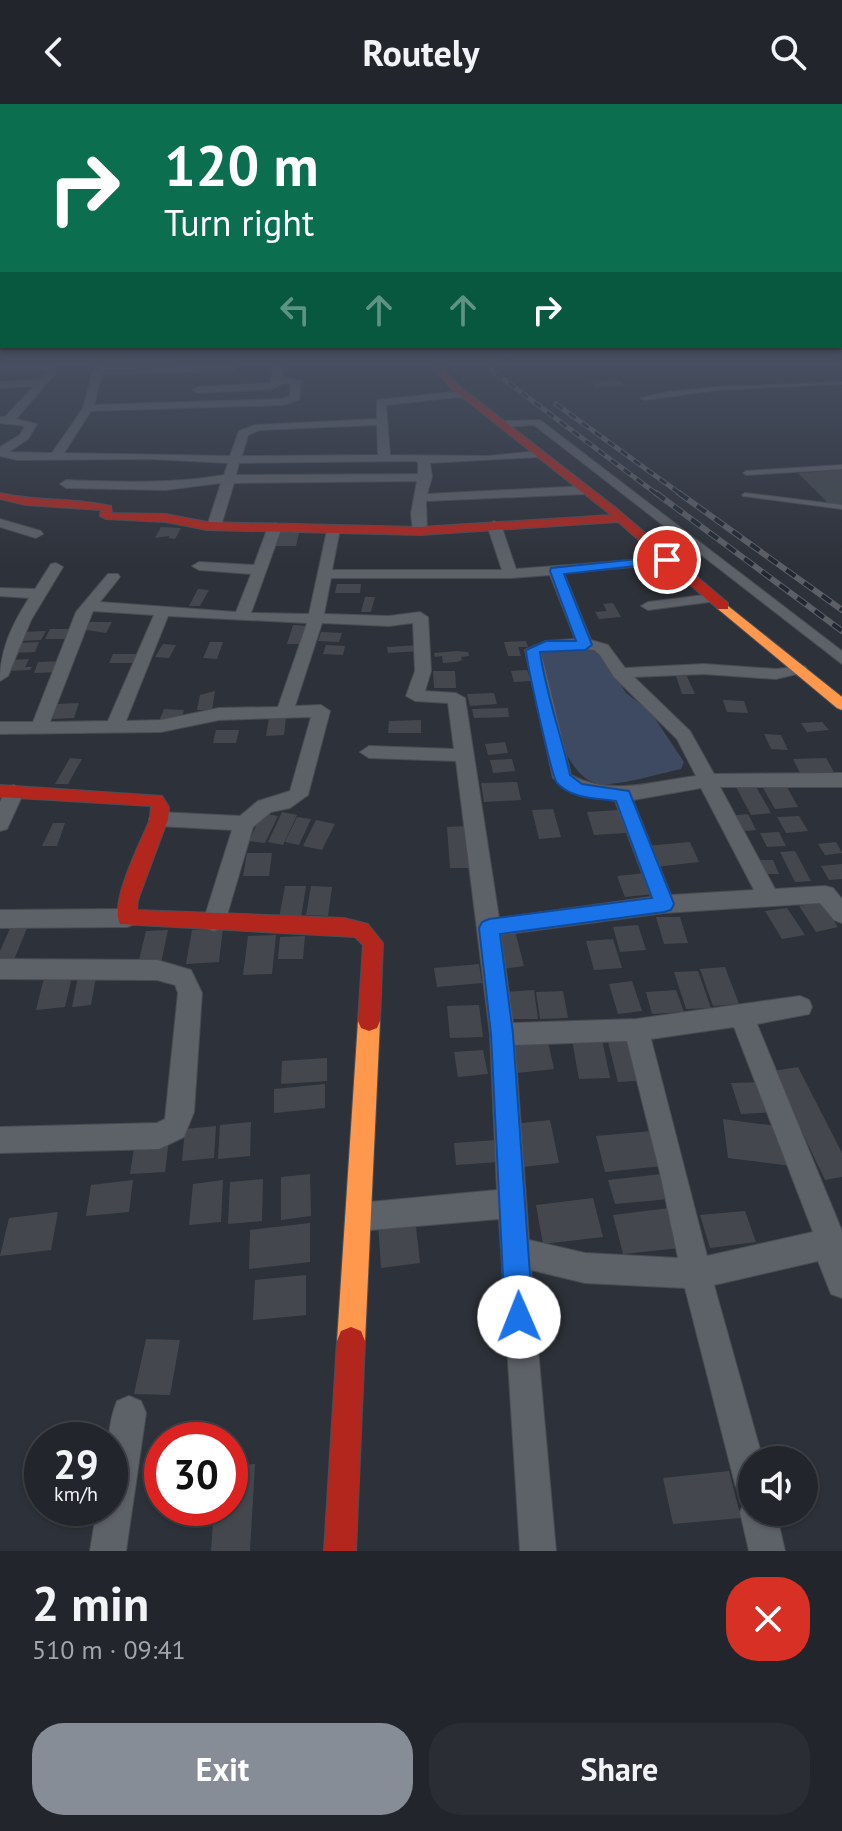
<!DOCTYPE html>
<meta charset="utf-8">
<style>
:root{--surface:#22252b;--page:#2a2d33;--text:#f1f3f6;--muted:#a2a5a9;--line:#3f4247;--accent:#878d97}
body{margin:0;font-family:"PT Sans",sans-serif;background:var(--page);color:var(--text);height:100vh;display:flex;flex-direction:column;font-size:30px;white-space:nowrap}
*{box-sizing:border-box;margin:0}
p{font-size:26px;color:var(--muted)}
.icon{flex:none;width:44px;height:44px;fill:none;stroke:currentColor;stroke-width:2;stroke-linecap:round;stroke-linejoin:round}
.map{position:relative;height:1447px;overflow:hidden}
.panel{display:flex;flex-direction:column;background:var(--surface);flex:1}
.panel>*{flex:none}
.banner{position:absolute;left:0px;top:0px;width:842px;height:244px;box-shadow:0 2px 6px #0004,0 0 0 2px var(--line);background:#0b6e4f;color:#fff;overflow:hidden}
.controls{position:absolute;left:738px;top:1342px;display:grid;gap:16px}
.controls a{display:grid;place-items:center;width:80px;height:80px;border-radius:50%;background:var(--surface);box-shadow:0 2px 6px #0004,0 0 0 2px var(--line);font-size:40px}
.speed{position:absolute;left:24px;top:1318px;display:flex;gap:16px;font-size:40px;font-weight:700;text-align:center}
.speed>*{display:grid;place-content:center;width:104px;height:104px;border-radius:50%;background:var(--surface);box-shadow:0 2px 6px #0004,0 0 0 2px var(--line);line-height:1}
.speed small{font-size:20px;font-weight:400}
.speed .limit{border:12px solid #d22;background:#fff;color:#111}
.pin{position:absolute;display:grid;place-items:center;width:68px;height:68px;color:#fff;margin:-34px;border:4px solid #fff;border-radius:50%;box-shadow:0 2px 8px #0007}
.me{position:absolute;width:88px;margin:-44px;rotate:359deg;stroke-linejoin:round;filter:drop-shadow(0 0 6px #0008)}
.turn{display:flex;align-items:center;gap:28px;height:168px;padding:0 32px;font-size:36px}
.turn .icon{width:104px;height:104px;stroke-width:2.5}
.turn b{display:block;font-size:56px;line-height:68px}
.lanes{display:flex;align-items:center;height:76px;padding:0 32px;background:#0003;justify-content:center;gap:40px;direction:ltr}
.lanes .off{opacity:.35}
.round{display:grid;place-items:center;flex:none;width:84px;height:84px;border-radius:32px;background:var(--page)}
.summary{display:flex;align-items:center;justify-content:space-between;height:136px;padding:0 32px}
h1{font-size:48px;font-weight:700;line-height:60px}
.button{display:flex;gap:16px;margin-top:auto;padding:16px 32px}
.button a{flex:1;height:92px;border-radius:32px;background:var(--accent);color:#fff;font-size:32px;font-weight:700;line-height:92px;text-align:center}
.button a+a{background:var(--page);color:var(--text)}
header{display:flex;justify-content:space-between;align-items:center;height:104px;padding:0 32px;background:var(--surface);font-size:36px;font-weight:700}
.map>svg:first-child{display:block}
.water{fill:#3e4a62}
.building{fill:#44484e}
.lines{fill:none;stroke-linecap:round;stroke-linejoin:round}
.lane-casing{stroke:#494c52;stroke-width:2}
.street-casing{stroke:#494c52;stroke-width:2}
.slow-casing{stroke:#4b4e56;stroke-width:2}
.jam-casing{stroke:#4b4e56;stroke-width:2}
.lane{fill:#5d6168;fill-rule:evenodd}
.street{fill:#5d6168;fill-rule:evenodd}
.slow{fill:#ff974d;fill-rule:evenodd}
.jam{fill:#b3261e;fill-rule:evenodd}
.rail-far1-casing{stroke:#5c5f65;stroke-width:5}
.rail-casing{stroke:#5c5f65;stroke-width:6}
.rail-far1{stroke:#212834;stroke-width:3;stroke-dasharray:8;stroke-linecap:butt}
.rail{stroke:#212834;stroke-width:4;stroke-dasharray:11;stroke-linecap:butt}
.route{fill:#1a73e8;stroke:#114b97;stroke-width:2}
</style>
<header><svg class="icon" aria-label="back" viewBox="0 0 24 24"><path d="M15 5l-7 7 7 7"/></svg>Routely<svg class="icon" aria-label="search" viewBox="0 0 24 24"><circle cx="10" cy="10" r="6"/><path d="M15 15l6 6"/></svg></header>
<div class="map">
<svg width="842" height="1447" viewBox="0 0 842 1447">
<rect width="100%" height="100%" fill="#2d3139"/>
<!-- water -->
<path class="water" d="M569,542L600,547L626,589L650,607L684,658L681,665C658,670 623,681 602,680C558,678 547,581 540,548Z"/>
<!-- building -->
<path class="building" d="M619,276L625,282L596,284L590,278Z
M842,366V400L830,401L798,369Z
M161,423L181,424L175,435L168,434L170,432L155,434Z
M278,428L299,429L296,442H274Z
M337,480H361L360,489H335Z
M198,485L209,486L200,502H189Z
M365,493H375L371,508H361Z
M613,499L621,513L599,515L595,508L607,507L603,500Z
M90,518H112L106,529L86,526Z
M293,521L307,522L301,540H287Z
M50,525H76L71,535H45Z
M46,527L41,536L17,537L22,528Z
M321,528L342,529L339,538L318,537Z
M526,537L528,543H518L521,552H508L504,538Z
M39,538L35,548L12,549L18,539Z
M210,538H223L217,555L203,554Z
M163,540L176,541L169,554L155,553Z
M326,541L345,542L343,551L323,550Z
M419,541L421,547L388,549L387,543Z
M457,547L468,548L469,552L461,553L462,556L457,558L443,559L442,552L435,553L434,549Z
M113,550H139L134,559H109Z
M29,555L25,563H32L30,566L6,567L11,556Z
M64,557L60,568L34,569L38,558Z
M527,566L531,577L514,578L511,567Z
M674,566H684L695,590H682Z
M433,567H455L456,584H434Z
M215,587L212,606H197L200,591Z
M494,589L497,600L470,602L467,590Z
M723,596L744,597L748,609L727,608Z
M79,599L74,614L51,615L57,600Z
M508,604L509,613L474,614L472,605Z
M164,605L184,606L180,618L159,617Z
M286,613L284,631L266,632L269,614Z
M421,616V629H388L389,617Z
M822,618L829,626L807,628L801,619Z
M216,626H239L236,639H213Z
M764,630L781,631L788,646L771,645Z
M505,638L508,649L488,651L485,640Z
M70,654L82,655L68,680H55Z
M826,654L834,668L800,669L793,655Z
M512,655L515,667L493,669L490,656Z
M517,678L521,696L484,698L481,679Z
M755,681L771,709L751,711L736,683Z
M786,681L798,703L775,705L762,682Z
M553,705L561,733L539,735L532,706Z
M619,706L626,729L594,731L587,708Z
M282,708L297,711L283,741L268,738Z
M262,709L278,712L265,739L249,737Z
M748,710L756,726L736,728L728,712Z
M799,712L808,727L786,729L777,713Z
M297,713L311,715L299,741L285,738Z
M316,716L335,720L322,746L303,742Z
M53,719H65L57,742H42Z
M468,722L471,764H450L447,723Z
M779,728L786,742L767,743L760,729Z
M690,738L699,758L655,763L646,742Z
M836,738L842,749L825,751L818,740Z
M795,747L811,777L795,778L780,748Z
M247,749H272L269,772H243Z
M757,756H773L779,770H762Z
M842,760V775L829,776L821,762Z
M646,769L654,790L625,793L617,772Z
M285,782H306L301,814H279Z
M311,782L332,783L328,812L306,811Z
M820,798L838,823L816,828L799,802Z
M787,804L805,831L782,835L765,807Z
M656,813H680L688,839L664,840Z
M638,821L646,846L620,848L613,823Z
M11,822H28L13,858H0V847Z
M223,824L219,858L186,860L192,826Z
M168,826L161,859L138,860L146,827Z
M515,827L524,862L503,865L495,829Z
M276,831L272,870L243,871L248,832Z
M305,832L303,855H278L280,833Z
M613,835L622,864L594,866L586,837Z
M479,860L482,879L437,883L434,864Z
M725,863L739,900L713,902L700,865Z
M97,867L91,901L72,903L79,868Z
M698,867L711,904L686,905L674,868Z
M73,868L65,903L36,906L45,870Z
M632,877L642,907L618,910L609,880Z
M534,886L538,915H506L503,888Z
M676,886L684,908L652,910L646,888Z
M563,887L568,914L540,915L536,888Z
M479,901L483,933L450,934L447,902Z
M625,932L637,977L618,978L607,934Z
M602,935L610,974L579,975L572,936Z
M548,938L554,965L517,969L512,942Z
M483,946L488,970L458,973L454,948Z
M327,954V977L281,980L282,957Z
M798,963L842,1049V1073L825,1076L773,967Z
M764,978L775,1008L741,1010L731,979Z
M325,980V1004L274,1009V985Z
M723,1015L784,1023L791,1062L728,1054Z
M550,1016L559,1059L522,1063L513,1020Z
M251,1018L250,1052L218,1055L220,1021Z
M216,1022L214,1054L182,1057L185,1025Z
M652,1027L662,1062L605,1068L596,1032Z
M169,1035L165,1068L130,1070L135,1038Z
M496,1036L499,1058L456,1061L454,1039Z
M310,1070L311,1112L281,1116V1073Z
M662,1070L669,1095L615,1100L608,1076Z
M263,1075L262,1117L228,1120L230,1078Z
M133,1076L129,1108L86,1112L91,1081Z
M223,1076L221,1118L189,1121L193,1080Z
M593,1094L603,1133L543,1140L536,1101Z
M669,1104L680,1144L623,1150L613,1111Z
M745,1107L756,1138L710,1144L700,1111Z
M58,1108L51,1146L0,1152L9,1114Z
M415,1114L420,1159L381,1164L378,1118Z
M310,1119V1158L249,1165L250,1126Z
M306,1171V1211L253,1216L255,1176Z
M146,1235L180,1236L170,1291L134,1290Z
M255,1360L250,1447H211L214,1404H230V1362Z
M729,1367L741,1414L673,1420L663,1374Z"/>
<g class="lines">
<defs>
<path id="lane" d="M842,278V280L718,286L644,296L641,294L669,288L718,283Z
M842,361V365L746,371L743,369L746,367Z
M745,389L842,401V405L743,392L742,391Z"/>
<path id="street" d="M60,260L54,271L16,315L37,320L28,335L9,348L52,349L83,304L95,260H105L104,264L233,261L238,264L233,267L102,270L94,301L281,295L290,292L291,280L283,279L272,285L198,289L193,286L198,283L271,279L273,260H283V273L301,277L299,296L282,301L91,307L64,349L230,352L239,327L255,321L377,315V296L464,287L468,288V292L386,301L390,351L488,352L539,347L545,350L539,353L430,359L432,373L427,390L586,382L592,386L586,390L426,397L427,427L420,431L413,427L411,410L417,377L234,379L221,422L214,426L207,422L221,379L165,386L66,384L60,380L66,376C119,378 171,380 224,371L228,359L150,355L17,356L0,352V343L20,331L25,322L0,319V313H5L34,282L0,284V278L39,276L47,267H0V261ZM377,321L378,351L242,352L248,331L260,326ZM414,357L418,358V370L236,371L239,359Z
M540,316L842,547V560L534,321L505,323L500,320L505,317Z
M0,415L41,427L43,430L36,434L0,423Z
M494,417L501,421L516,465L672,453V459L667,460L564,469L591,536L608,541L625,564L704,560L776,565L805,562L807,565L805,568L776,575L704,570L634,573L690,627L714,670L842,669V683H720L775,785L825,782L833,784L842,795V819L834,816L820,799L664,809L501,831L513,919L636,915L800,892L809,896L812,903L809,910L757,920L842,1127V1194L831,1190L818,1157L714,1181L763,1356H752V1408H776L785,1447H749L740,1408L746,1395L740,1392L735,1380L685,1184L585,1179L531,1166L556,1447H520L499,1115L359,1127L349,1123L345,1113L349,1103L359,1099L497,1086L490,930L456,657L369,654L360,648L369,642L454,645L448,599L415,597L406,592L415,567L413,519L389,522L322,519L295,602L321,601L330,607L308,691L290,704L271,708L253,723L225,818L222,824L214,827L206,824L203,818L232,726L159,722L152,720L149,715L152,710L159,708L240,712L258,697L290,687L311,613L219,616L161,628L0,630V618H33L76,508L108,470H118L120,473L100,498L236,508L251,470L199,466L192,462L199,458L254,461L268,423L275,419L282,423L251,509L309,510L328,422L340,425L332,466H502L487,421ZM550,471L575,535L546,537L525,546L553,674L573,689L615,697L651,793L499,814L465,594L456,589L425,587L431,567L428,513L420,508L389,512L324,510L331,474H511ZM93,507L154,511L108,617L50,618ZM168,512L307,519L278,603L219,604L161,616L126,617ZM575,544L594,546L600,551L614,573L677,635L696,672C653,677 611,693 571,671L541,548ZM701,684L754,786L671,791L633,696ZM734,923L813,1128L707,1152L651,935ZM627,937L660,1069L678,1154L585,1149L529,1136L515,941Z
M56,459L63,463L31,516L8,572L0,577C0,545 12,521 29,494L0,492V484L35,485L51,460Z
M712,490L719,494L717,497L648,506L641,502L648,498Z
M14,681L24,688L7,725L0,727V698L7,683Z
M127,805L135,808L138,814L135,820L127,823L0,824V806Z
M0,855L157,856L191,866L202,889L194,1008L184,1033L159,1045L0,1049V1023L157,1019L165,1015L178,889L175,881L157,876L0,875Z
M129,1292L141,1297L146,1309L126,1447H90L97,1404H110C110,1367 103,1331 117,1297Z"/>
<path id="slow" d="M723,498L842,593V606L837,604L718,505L716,502Z
M369,907L377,910L380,917L365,1237L361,1247L351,1251L341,1247L337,1237L358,917L361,910Z"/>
<path id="jam" d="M429,260H438L458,281L616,404L728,499V505H718L618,418L420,431L207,426L166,418L106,415L100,412L101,406L26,401L0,395V389C37,398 74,393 111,402L112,409L166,410L207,418L420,423L611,411L452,285Z
M0,681L162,692L169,703L168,715L138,796L137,806L344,814L368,820L383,839L380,917L377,924L369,927L361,924L358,917L363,841L355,833L120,820C109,798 141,738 150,715L151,702L0,693Z
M351,1223L361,1227L365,1237L356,1447H324L337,1237L341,1227Z"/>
</defs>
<!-- lane casing -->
<use href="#lane" class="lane-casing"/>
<!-- street casing -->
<use href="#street" class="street-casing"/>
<!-- slow casing -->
<use href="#slow" class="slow-casing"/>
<!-- jam casing -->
<use href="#jam" class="jam-casing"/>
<!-- lane -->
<use href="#lane" class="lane"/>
<!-- street -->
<use href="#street" class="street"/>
<!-- slow -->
<use href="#slow" class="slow"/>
<!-- jam -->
<use href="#jam" class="jam"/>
<defs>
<path id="rail-far1" d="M483,260L658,391
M556,300L682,391"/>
<path id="rail" d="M656,389L842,527
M679,389L842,506"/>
</defs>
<!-- rail-far1 casing -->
<use href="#rail-far1" class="rail-far1-casing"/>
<!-- rail casing -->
<use href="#rail" class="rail-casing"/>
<!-- rail-far1 -->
<use href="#rail-far1" class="rail-far1"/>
<!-- rail -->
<use href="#rail" class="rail"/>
</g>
<!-- sky -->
<linearGradient id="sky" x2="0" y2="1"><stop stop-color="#191b1f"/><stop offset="0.56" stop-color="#464e5f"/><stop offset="1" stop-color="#464e5f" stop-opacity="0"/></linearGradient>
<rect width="842" height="463" fill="url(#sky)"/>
<!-- route -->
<path class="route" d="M667,452L673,456L671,458L564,470L592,541L585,546L540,548C546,590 561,630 570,671L582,680L629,687L674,800L671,806L664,808L500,830L513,930L533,1213L529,1223L519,1227L509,1223L505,1213L491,930L479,824L482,818L489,815L652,794L616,697C595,694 572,695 557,679C552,674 527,561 526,546L546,537H576L550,467L551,464Z"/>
</svg>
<div class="controls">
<a><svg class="icon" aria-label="sound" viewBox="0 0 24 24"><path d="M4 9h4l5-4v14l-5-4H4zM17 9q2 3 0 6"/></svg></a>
</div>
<div class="speed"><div>29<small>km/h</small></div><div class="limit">30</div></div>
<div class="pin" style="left:667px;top:456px;background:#d93025"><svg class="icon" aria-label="arrive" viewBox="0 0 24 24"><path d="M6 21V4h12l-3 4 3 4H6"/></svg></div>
<svg class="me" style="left:519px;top:1213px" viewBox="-20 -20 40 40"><circle r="19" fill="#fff"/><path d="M0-13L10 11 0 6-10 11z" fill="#1a73e8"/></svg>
<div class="banner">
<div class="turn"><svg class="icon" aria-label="right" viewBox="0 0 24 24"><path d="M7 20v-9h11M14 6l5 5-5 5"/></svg><div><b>120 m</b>Turn right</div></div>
<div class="lanes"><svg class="icon off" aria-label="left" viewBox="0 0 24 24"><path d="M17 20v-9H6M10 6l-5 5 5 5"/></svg><svg class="icon off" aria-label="ahead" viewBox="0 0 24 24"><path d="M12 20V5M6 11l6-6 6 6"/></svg><svg class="icon off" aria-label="ahead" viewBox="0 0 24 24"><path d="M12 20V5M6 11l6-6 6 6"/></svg><svg class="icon" aria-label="right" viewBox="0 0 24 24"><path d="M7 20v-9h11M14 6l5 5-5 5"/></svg></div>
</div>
</div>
<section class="panel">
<div class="summary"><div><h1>2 min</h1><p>510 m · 09:41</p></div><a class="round" style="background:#d93025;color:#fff"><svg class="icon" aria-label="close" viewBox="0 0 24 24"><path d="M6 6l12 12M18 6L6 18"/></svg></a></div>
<div class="button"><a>Exit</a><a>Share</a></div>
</section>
